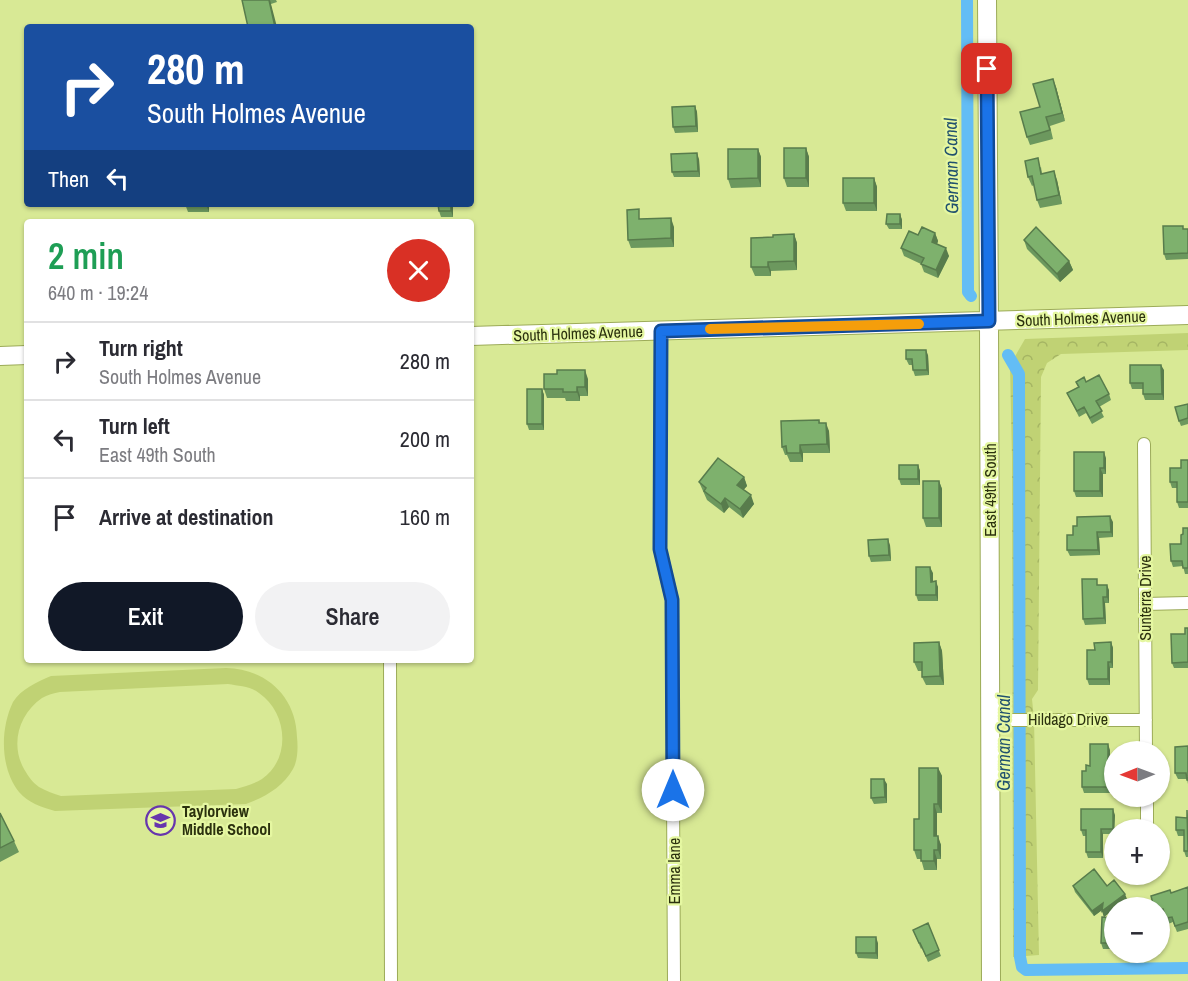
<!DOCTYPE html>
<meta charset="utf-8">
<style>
:root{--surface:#fff;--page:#f2f2f3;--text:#2b2b33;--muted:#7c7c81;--line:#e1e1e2;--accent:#111827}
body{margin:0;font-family:"Archivo Narrow",sans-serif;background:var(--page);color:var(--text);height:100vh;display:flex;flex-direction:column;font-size:22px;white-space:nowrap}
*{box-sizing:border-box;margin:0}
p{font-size:20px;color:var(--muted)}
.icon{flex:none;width:33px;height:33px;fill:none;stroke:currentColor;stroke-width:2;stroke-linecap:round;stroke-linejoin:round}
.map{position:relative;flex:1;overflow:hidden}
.side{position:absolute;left:24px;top:219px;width:450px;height:444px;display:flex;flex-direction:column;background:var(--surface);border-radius:6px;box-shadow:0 2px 4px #0004}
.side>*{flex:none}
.top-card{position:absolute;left:24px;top:24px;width:450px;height:183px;border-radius:6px;box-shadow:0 2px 4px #0004;background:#1a4fa0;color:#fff;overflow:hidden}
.needle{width:39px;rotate:269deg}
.buttons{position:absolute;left:1104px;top:741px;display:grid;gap:12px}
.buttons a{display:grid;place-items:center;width:66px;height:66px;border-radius:50%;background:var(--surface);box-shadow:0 2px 4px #0004;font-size:30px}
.pin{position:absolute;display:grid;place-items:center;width:51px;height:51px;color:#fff;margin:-26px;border-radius:12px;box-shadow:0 3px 9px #0006}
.me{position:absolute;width:66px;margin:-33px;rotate:0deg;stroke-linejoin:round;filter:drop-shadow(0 0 4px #0008)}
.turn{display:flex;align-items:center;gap:21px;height:126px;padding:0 24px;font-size:27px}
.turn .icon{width:78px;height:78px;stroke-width:2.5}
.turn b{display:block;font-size:42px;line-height:51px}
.then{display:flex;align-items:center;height:57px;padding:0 24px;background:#0003;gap:12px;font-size:22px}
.round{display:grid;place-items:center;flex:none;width:63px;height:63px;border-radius:32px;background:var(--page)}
.summary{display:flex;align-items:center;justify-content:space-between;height:102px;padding:0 24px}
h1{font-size:36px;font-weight:600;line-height:45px;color:#1e9e55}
.action{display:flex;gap:12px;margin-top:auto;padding:12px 24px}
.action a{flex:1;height:69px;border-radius:36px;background:var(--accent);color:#fff;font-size:24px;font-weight:600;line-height:69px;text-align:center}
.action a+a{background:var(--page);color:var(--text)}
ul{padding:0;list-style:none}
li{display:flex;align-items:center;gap:18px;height:78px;padding:0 24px;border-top:2px solid var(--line)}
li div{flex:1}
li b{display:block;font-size:22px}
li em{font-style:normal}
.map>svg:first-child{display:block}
.park{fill:url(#park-crowns)}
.pitch{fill:#c0d274;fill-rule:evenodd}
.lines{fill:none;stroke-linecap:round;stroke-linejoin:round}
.canal{stroke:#63bdf5;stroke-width:12}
.street-casing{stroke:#9cab58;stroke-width:14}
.secondary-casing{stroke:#9cab58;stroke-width:20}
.street{stroke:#fff;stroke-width:12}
.secondary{stroke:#fff;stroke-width:18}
.wall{fill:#6c985e}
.shaded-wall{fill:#587c4c}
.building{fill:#7eb16d;stroke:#587c4c;stroke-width:1.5}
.route-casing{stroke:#114b97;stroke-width:15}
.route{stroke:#1a73e8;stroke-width:10}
.slow{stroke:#f59e0b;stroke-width:10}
.labels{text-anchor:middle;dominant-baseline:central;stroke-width:4.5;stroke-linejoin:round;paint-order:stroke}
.street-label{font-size:16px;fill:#2b310e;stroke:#e5f7a1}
.poi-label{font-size:16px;font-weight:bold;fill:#2b310e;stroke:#e5f7a1;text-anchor:start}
.water-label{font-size:18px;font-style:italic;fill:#21516e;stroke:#e5f7a1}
</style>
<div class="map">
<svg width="1188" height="981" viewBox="0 0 1188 981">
<defs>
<pattern id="park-crowns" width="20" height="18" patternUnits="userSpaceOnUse" patternTransform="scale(1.5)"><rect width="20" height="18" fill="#c0d274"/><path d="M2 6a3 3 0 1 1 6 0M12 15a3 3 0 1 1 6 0" fill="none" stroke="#a5b563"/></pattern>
</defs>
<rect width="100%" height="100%" fill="#d8e995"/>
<!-- park -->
<path class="park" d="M1188,333V350L1061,354L1047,363L1041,377L1038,690L1032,699L1034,719L1039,955L1013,957L1012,458L1010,365L1025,339Z"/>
<!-- pitch -->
<path class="pitch" d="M226,668C266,669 296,696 297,737C298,747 298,760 293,769C283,787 265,797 246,804L55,811C42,807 28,803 19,792C0,768 0,729 13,702C21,689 37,682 51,676ZM228,684C239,686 250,686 259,693C287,712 292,758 262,779C254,784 245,786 236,789L61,796C54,794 46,791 39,787C33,783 28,776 24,769C10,744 19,714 42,698C47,695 54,693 60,692Z"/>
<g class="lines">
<!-- canal -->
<path class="canal" d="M967,0L968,292L971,296
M1008,355L1019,374L1020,957L1022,967L1026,970L1188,968"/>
<defs>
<path id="street" d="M661,331L660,549L672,600L674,981
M1144,444L1146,752
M1145,604L1188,603
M390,660L391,981
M990,720H1146
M1147,796V830"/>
<path id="secondary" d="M987,0L989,322L991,981
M471,336L1188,315
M0,356L27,355"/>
</defs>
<!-- street casing -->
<use href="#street" class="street-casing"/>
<!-- secondary casing -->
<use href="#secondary" class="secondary-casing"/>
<!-- street -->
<use href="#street" class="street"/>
<!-- secondary -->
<use href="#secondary" class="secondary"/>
</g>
<!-- wall -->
<path class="wall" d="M242,0H276L277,2L271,4Z
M1056,87L1065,121L1050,126L1053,139L1030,145L1027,137Z
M695,106L697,112L698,132L675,133L673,127Z
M806,148L809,157V187H787L784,178Z
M758,149L761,157V187L731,188L728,179Z
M699,159L700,177H674L672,172Z
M1041,167L1042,174L1057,180L1062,204L1040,208L1037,200L1034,185L1032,186L1028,177Z
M874,178L877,187V211H846L843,203Z
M185,204H209V212H188Z
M453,204V217H441L439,211Z
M900,214L902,220V229H889L886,224Z
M642,219L674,227V247L631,248L628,240Z
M1184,229H1188V259L1166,260L1164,254Z
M935,233L938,241L937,244L949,256L938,278L924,272L921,264L904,256L901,248L918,235Z
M794,234L797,243V270L771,271V276H755L751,267L773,237Z
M1024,240L1069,261L1073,270L1060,282L1027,249Z
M928,355L929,375L915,376L913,370L912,365H909L906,359Z
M1164,370V400H1145L1143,394V389H1132L1130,383Z
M588,379V396H580V401H566L565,398H547L544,389Z
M1076,382H1086L1109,394L1111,400L1099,407L1104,417L1092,424L1086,413L1079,417L1067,393L1078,387Z
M542,389L544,395V430H529L527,424Z
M1188,404V424L1181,426L1179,421Z
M819,420L820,423L829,431L830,453H803V462H790L787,455H785L782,447Z
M1106,458V474H1103V497H1076L1074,491Z
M1188,460V508H1179L1177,502V488H1172L1170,482Z
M918,465L920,471V485H901L899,479Z
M744,477L747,486L743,490L754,504L743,518L729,507L724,513L707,500L699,482Z
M939,481L942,489V527H926L923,518Z
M1113,522V537L1099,538L1100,555L1070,556L1067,550L1073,535Z
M1188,528V574H1185L1183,566L1173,567L1171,561L1181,544L1183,534Z
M890,545L891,561L871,562L869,556Z
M933,573V581L938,587V601H918L916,595Z
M1099,585L1109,590V603H1105L1106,624L1085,625L1083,619Z
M1188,628V668H1174L1172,663Z
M939,642L942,651L944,685H926L922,677V671H918L914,662Z
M1111,642L1113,648V668H1110V685H1089L1087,679L1095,650Z
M1188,746V784L1187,779H1178L1175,773Z
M1110,750V793H1084L1082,787L1086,771Z
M938,768L942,776V813H937V836L941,845V859H937V870H924L921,859H917L914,850L919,819Z
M887,784V803L874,804L871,798Z
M1188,810V857H1186L1184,851V836H1178L1176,830L1187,818Z
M0,813L14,841L19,852L0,862Z
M1115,815L1114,834H1103V858H1088L1086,852V836H1083L1081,830Z
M1073,886H1107L1127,899L1116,908H1114L1104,917L1102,910L1094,916L1075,892Z
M1188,887V929L1177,932L1173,922L1168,924L1165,915L1160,916V908L1171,893Z
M1114,918V949H1103L1101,943Z
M928,923L941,956L928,962L922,948L921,949L913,930Z
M878,943V959L858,958L856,953Z"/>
<!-- shaded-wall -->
<path class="shaded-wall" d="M269,0H270L271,4L277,27H275Z
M1053,79L1056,87L1065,121L1062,113Z
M695,106L697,112L698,132L696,126Z
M806,148L809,157V187L806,178Z
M758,149L761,157V187L758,178Z
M697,153L699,159L700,177L698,171Z
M1054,171L1057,180L1062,204L1059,195Z
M874,178L877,187V211L874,203Z
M206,204H209V212Z
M451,204H453V217L451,211Z
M900,214L902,220V229L900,224Z
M671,218L674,227V247L671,238Z
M935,233L938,241L935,250L932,242Z
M794,234L797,243V270L794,261Z
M946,248L949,256L938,278L936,270Z
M1069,261L1073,270L1060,282L1057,274Z
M768,262L771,271V276L768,267Z
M926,350L928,355L929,375L927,370Z
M1161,365L1164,370V400L1162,394Z
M585,370L588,379V396L585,387Z
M577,387L580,396V401L577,392Z
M542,389L544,395V430L542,424Z
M826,423L829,431L830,453L827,444Z
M800,445L803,453V462L800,453Z
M1104,452L1106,458V474L1104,468Z
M918,465L920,471V485L918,479Z
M1100,468L1103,474V497L1100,491Z
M744,477L747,486L740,494L737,485Z
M939,481L942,489V527L939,518Z
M751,495L754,504L743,518L740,509Z
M725,498L729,507L724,513L721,504Z
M1110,516L1113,522V537L1111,532Z
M1097,532L1099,538L1100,555L1098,550Z
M888,539L890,545L891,561L889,555Z
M930,567L933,573V587L931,582Z
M936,581L938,587V601L936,595Z
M1107,585L1109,590V603L1107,597Z
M1103,597L1105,603L1106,624L1104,618Z
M939,642L942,651L944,685L940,676Z
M1111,642L1113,648V668L1111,662Z
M1108,662L1110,668V685L1108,679Z
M1108,744L1110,750V793L1108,787Z
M938,768L942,776V813L938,804Z
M884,779L887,784V803L885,797Z
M934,804L937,813V845L934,836Z
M1113,809L1115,815L1114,833L1113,829Z
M1101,829L1103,834V858L1101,852Z
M938,836L941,845V859L938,850Z
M934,850L937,859V870L934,861Z
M1125,894L1127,899L1116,908H1114V909L1104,917L1102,911Z
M1103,903L1105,908L1094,916L1092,911Z
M876,937L878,943V959L876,953Z"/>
<!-- building -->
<path class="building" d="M242,0H269L275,27H248Z
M1053,79L1062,113L1046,117L1050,130L1027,137L1020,112L1040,107L1033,84Z
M695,106L696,126L673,127L672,107Z
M784,148H806V178H784Z
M728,149H758V178L728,179Z
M697,153L698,171L672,172L671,154Z
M1038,158L1041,174L1054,171L1059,195L1037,200L1032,176L1028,177L1025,161Z
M843,178H874V203H843Z
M438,204H451V211H439Z
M639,209V219L671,218V238L628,240L627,210Z
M887,214H900V224H886Z
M1163,226H1183V229H1188V253L1164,254Z
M922,227L935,233L932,242L946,248L936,270L921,264L924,258L901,248L909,231L918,235Z
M1036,227L1069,261L1057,274L1024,240Z
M794,234V261L768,262V267H751V238L773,237V235Z
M906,350H926L927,370H913L912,359H906Z
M1130,365H1161L1162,394H1143V383H1130Z
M557,370H585V387H577V392H563V389H544V374H557Z
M1099,375L1109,394L1096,401L1102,411L1090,418L1084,407L1077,411L1067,393L1079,387L1076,382L1084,377L1086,382Z
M527,389H542V424H527Z
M1188,404V418L1179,421L1175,407Z
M819,420V423H826L827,444L800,445V453H787L786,446L782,447L781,421Z
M1074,452H1104V468H1100V491H1074Z
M718,458L744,477L737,485L751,495L740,509L725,498L721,504L704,491L706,488L699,482Z
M1181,460H1188V502H1177V482H1170V468H1181Z
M899,465H918V479H899Z
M923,481H939V518H923Z
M1110,516L1111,532H1097L1098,550H1067V535H1073V526H1077V517Z
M1183,528H1188V568H1183L1182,561H1171L1170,544H1181V535L1183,534Z
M888,539L889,555L869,556L868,540Z
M916,567H930L931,582L936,581V595H916Z
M1082,579H1097V585H1107V597H1103L1104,618L1083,619Z
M1185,628H1188V662L1172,663L1171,634H1185Z
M939,642L940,676L922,677V662H914V643Z
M1111,642V662H1108V679H1087V650H1095L1094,643Z
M1090,744H1108V787H1082V771H1086V765L1090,766Z
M1188,746V780H1187L1186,773H1175V747Z
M919,768H938V804H934V836H938V850H934V861H921V850H914V819H919Z
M871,779H884L885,797L871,798Z
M1081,809H1113V829H1101V852H1086V830H1081Z
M1187,810L1188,851H1184V830H1176V817L1187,818Z
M0,813L14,841L0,848Z
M1094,869L1107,886L1114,880L1125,894L1102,911L1103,903L1092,911L1073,886Z
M1188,887V922L1175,926L1172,917L1166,918L1163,909L1160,910V908H1154L1151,896L1170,890L1171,893Z
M1102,917L1114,918V943H1101Z
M928,923L939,950L926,956L920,943H919L913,930Z
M856,937H876V953H856Z"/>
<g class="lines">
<defs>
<path id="route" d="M673,790L672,600L660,549L661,331L989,321L987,69"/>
</defs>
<!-- route casing -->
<use href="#route" class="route-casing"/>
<!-- route -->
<use href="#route" class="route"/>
<!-- slow -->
<path class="slow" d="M710,329L919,324"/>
</g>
<!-- icons -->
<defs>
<symbol id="school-ring" viewBox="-11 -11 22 22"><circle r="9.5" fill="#e5f7a1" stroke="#6736ad" stroke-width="1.5"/><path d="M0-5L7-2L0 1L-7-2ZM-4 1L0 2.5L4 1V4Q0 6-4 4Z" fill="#6736ad"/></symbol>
</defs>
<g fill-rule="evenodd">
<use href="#school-ring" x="144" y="804" width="33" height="33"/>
</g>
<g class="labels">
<!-- street labels -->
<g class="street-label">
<text transform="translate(1081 318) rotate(-2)">South Holmes Avenue</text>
<text transform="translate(578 333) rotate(-2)">South Holmes Avenue</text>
<text transform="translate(990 490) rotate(-90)">East 49th South</text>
<text transform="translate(1145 598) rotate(-90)">Sunterra Drive</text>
<text x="1068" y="719">Hildago Drive</text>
<text transform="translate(674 871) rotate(-90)">Emma lane</text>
</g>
<!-- poi labels -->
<g class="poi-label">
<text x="182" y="811">Taylorview<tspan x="182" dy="18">Middle School</tspan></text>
</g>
<!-- water labels -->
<g class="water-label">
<text transform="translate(951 166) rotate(-91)">German Canal</text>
<text transform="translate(1003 743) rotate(-90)">German Canal</text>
</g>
</g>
</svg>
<div class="buttons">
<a><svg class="needle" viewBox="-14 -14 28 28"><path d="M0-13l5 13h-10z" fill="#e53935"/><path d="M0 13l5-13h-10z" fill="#7c7c81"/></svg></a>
<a>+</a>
<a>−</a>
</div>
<div class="pin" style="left:987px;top:69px;background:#d93025"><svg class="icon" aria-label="arrive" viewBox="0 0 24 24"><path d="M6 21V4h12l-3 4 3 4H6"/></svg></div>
<svg class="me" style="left:673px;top:790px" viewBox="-20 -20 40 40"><circle r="19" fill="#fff"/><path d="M0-13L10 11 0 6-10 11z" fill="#1a73e8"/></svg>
<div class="top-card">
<div class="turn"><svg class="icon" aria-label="right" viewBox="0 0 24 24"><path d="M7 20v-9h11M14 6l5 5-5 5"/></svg><div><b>280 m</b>South Holmes Avenue</div></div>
<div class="then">Then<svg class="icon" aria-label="left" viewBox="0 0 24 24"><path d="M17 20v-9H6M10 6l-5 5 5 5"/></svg></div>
</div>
<section class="side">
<div class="summary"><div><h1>2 min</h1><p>640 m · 19:24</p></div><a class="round" style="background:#d93025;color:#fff"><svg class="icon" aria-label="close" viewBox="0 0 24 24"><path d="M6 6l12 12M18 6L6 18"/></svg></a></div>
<ul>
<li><svg class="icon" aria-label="right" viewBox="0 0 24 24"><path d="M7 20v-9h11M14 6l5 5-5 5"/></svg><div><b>Turn right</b><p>South Holmes Avenue</p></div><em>280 m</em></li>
<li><svg class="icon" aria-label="left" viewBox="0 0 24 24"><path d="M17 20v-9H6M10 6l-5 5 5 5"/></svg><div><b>Turn left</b><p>East 49th South</p></div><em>200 m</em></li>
<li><svg class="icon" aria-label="arrive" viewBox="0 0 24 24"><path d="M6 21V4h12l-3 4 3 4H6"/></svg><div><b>Arrive at destination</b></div><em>160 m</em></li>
</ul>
<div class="action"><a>Exit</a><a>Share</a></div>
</section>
</div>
